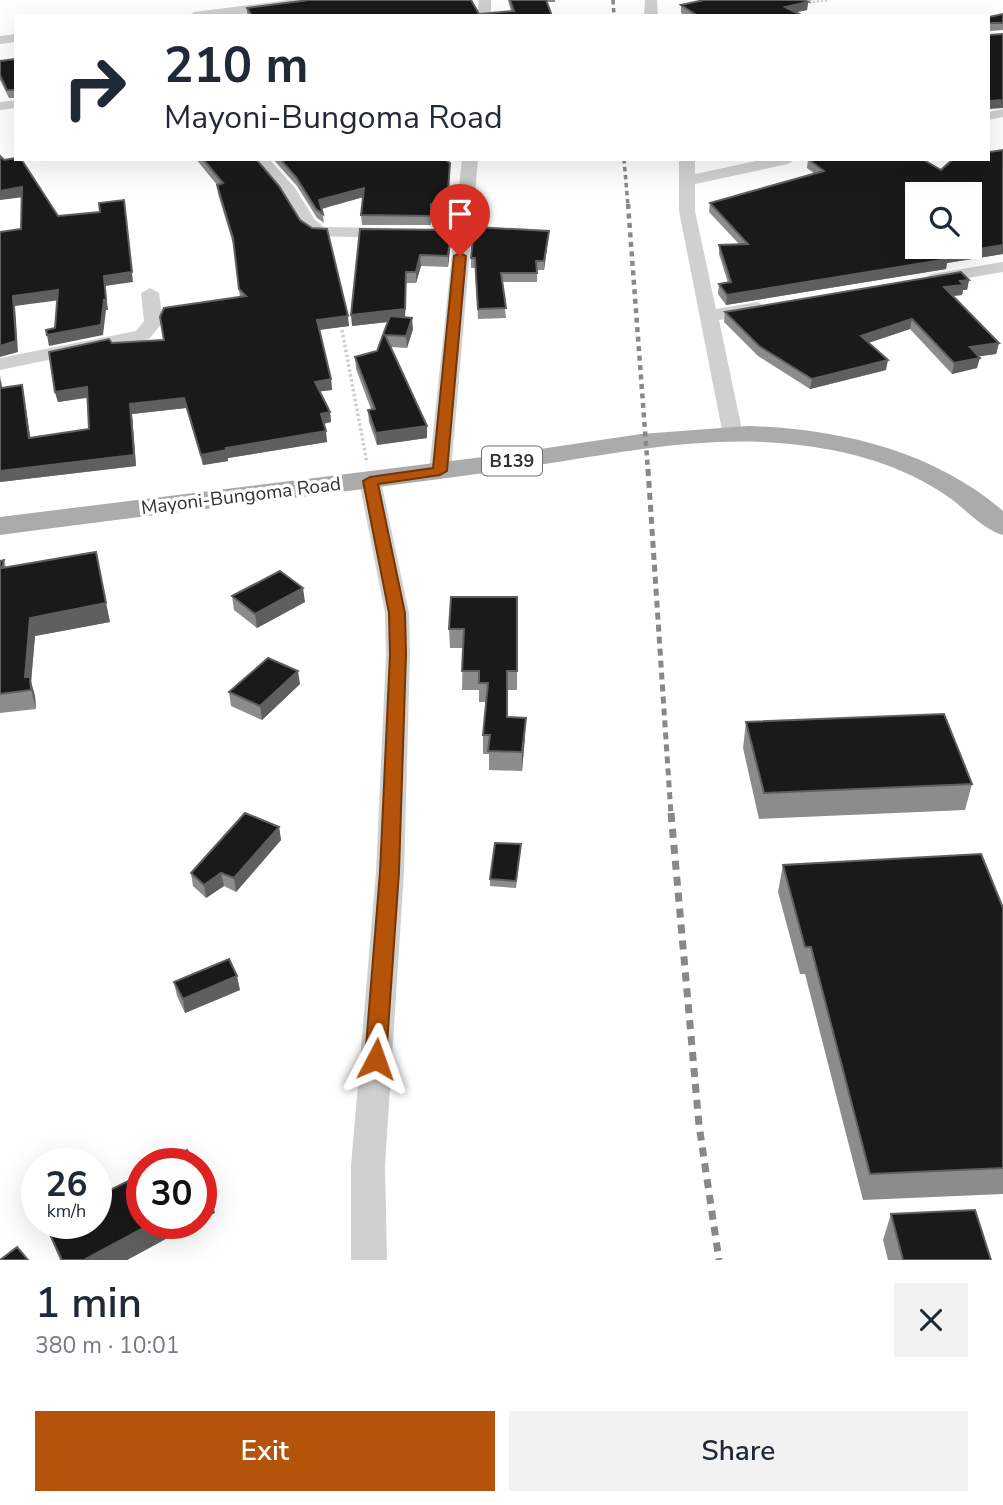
<!DOCTYPE html>
<meta charset="utf-8">
<style>
:root{--surface:#fff;--page:#f2f2f3;--text:#1f2937;--muted:#747a83;--accent:#b45309}
body{margin:0;font-family:"Nunito Sans",sans-serif;background:var(--page);color:var(--text);height:100vh;display:flex;flex-direction:column;font-size:26px;white-space:nowrap}
*{box-sizing:border-box;margin:0}
p{font-size:23px;color:var(--muted)}
.icon{flex:none;width:38px;height:38px;fill:none;stroke:currentColor;stroke-width:2;stroke-linecap:round;stroke-linejoin:round}
.map{position:relative;height:1260px;overflow:hidden}
.sheet{display:flex;flex-direction:column;background:var(--surface);flex:1}
.sheet>*{flex:none}
.hud{position:absolute;left:14px;top:14px;width:976px;height:147px;border-radius:0px;box-shadow:0 7px 28px #0002;background:#fff;color:var(--text);overflow:hidden}
.controls{position:absolute;left:905px;top:182px;display:grid;gap:14px}
.controls a{display:grid;place-items:center;width:77px;height:77px;border-radius:0px;background:var(--surface);box-shadow:0 7px 28px #0002;font-size:35px}
.speed{position:absolute;left:21px;top:1148px;display:flex;gap:14px;font-size:35px;font-weight:700;text-align:center}
.speed>*{display:grid;place-content:center;width:91px;height:91px;border-radius:50%;background:var(--surface);box-shadow:0 7px 28px #0002;line-height:1}
.speed small{font-size:18px;font-weight:400}
.speed .limit{border:10px solid #d22;background:#fff;color:#111}
.pin{position:absolute;display:grid;place-items:center;width:60px;height:60px;color:#fff;margin:-72px -30px;border-radius:50% 50% 50% 0;rotate:-45deg;box-shadow:0 0 7px #0007}
.pin .icon{rotate:45deg}
.me{position:absolute;width:77px;margin:-38px;rotate:4deg;stroke-linejoin:round;filter:drop-shadow(0 0 5px #0008)}
.turn{display:flex;align-items:center;gap:24px;height:147px;padding:0 35px;font-size:32px}
.turn .icon{width:91px;height:91px;stroke-width:2.5}
.turn b{display:block;font-size:49px;line-height:60px}
.round{display:grid;place-items:center;flex:none;width:74px;height:74px;border-radius:0px;background:var(--page)}
.headline{display:flex;align-items:center;justify-content:space-between;height:119px;padding:0 35px}
h1{font-size:42px;font-weight:600;line-height:52px}
.primary-button{display:flex;gap:14px;margin-top:auto;padding:14px 35px}
.primary-button a{flex:1;height:80px;border-radius:0px;background:var(--accent);color:#fff;font-size:28px;font-weight:600;line-height:80px;text-align:center}
.primary-button a+a{background:var(--page);color:var(--text)}
.map>svg:first-child{display:block}
.lines{fill:none;stroke-linecap:round;stroke-linejoin:round}
.path-far1{stroke:#cdcdcd;stroke-width:2.5;stroke-dasharray:2 2;stroke-linecap:butt}
.path{stroke:#cdcdcd;stroke-width:3.5;stroke-dasharray:2.5 2.5;stroke-linecap:butt}
.minor{fill:#d0d0d0;fill-rule:evenodd}
.major{fill:#ababab;fill-rule:evenodd}
.rail-far3{stroke:#888;stroke-width:3.5;stroke-dasharray:4.5 3.5;stroke-linecap:butt}
.rail-far2{stroke:#888;stroke-width:4.5;stroke-dasharray:5 4.5;stroke-linecap:butt}
.rail-far1{stroke:#888;stroke-width:5;stroke-dasharray:7 5;stroke-linecap:butt}
.rail{stroke:#888;stroke-width:7;stroke-dasharray:9 7;stroke-linecap:butt}
.wall{fill:#8c8c8c}
.shaded-wall{fill:#5f5f5f}
.building{fill:#1a1a1a;stroke:#5f5f5f;stroke-width:2;fill-rule:evenodd}
.route{fill:#b45309;stroke:#753606;stroke-width:2}
.labels{text-anchor:middle;dominant-baseline:central;stroke-width:7;stroke-linejoin:round;paint-order:stroke}
.shield{fill:#fff;stroke:#707070;stroke-width:2}
.shield-label{font-size:18px;font-weight:bold;fill:#333}
.street-label{font-size:19px;fill:#333;stroke:#fff}
</style>
<div class="map">
<svg width="1003" height="1260" viewBox="0 0 1003 1260">
<rect width="100%" height="100%" fill="#fff"/>
<g class="lines">
<!-- path-far1 -->
<path class="path-far1" d="M805,3L828,0"/>
<!-- path -->
<path class="path" d="M342,330L367,463"/>
<!-- minor -->
<path class="minor" d="M289,0H325L319,4L226,16H188L194,12Z
M479,0H491V16H477Z
M645,0H657L658,16H644Z
M16,34V42L0,44V36Z
M16,100V108L0,110V102Z
M1003,109V117L989,120V112Z
M252,159H269L295,188L315,220L324,227L392,228L401,233L392,238L314,236L303,227L282,194Z
M462,159H478L451,471L448,476H432L429,471Z
M679,159H695V174L765,159H796L788,164L695,184V211L716,309L758,302L767,308L758,314L719,320L743,435L740,439H726L723,435L679,211Z
M1003,262V272L932,284L923,279L932,274Z
M150,288L159,293L163,322L149,339L0,370V358L136,331L144,321L141,293Z
M370,474L378,476L381,481L409,613L410,654L404,872L385,1166L387,1260H351V1166L376,872L386,654L385,613L359,481L362,476Z"/>
<!-- major -->
<path class="major" d="M748,426C839,429 932,450 1003,511V535C983,530 965,508 947,496C908,469 861,454 814,447C709,430 602,457 499,471C333,494 166,513 0,535V517L499,455L641,434Z"/>
<!-- rail-far3 -->
<path class="rail-far3" d="M613,0L614,16
M624,159L628,206"/>
<!-- rail-far2 -->
<path class="rail-far2" d="M628,204L648,471"/>
<!-- rail-far1 -->
<path class="rail-far1" d="M648,469L671,815"/>
<!-- rail -->
<path class="rail" d="M671,813L699,1125L719,1260"/>
</g>
<!-- wall -->
<path class="wall" d="M508,0H555V2H547L552,16H247V8L479,14L511,11Z
M704,0H814L806,1L808,2L807,10L796,12L803,16H685L681,13V5Z
M1003,14V30L989,31V17Z
M16,59V98H9L0,80V61Z
M1003,150V254L947,263L946,269L726,305L718,294L719,284L728,283L719,254V245L739,244L709,212L710,203L815,174L807,168L808,159L941,170Z
M196,159H256L349,326L319,330L331,379L332,390L320,391L330,412L331,422L324,424L327,442L228,458V461L203,465L186,408L132,414L136,466L0,482V375L2,388L22,385L30,438L89,429L87,398L58,402L55,392L112,343L164,340L240,297L234,247L218,194L217,185Z
M273,159H444L450,172L448,213L431,214V225H362L361,215L363,197L322,209L324,223L317,218L297,186Z
M360,229L451,241L448,267L421,266L416,283H406L405,317L413,329L407,348L391,347L427,426V438L377,445L369,422L368,410L371,409L356,369L355,357L377,351L388,322L352,326Z
M548,240L544,270H537V282H502L506,318L478,319L475,268H471V258Z
M969,280L967,290H963L962,295L952,296L999,343L996,354L978,356L977,368L952,374L910,329L868,343L886,370L810,389L758,356L724,322L725,312Z
M4,560L6,568L110,622L35,636L31,682L35,696L36,709L0,713V561Z
M232,596L305,602L257,628L234,610Z
M517,597V690H507V717L525,737L522,771L489,770V754H483V735L486,702H479V690H462L463,648H450L449,629Z
M300,684L262,720L231,706L229,692Z
M746,722L972,784L965,810L759,819L743,748Z
M279,827L281,840L236,892L224,886L206,898L193,886L191,873Z
M521,844L516,888L490,886V879Z
M783,865L1003,908V1194L863,1200L805,974H800L778,892Z
M174,982L240,990L185,1013L177,996Z
M891,1214L991,1260H888L883,1240Z
M142,1223H195L127,1260H60L45,1224Z"/>
<!-- shaded-wall -->
<path class="shaded-wall" d="M808,2L807,10L784,15L785,7Z
M1003,100V108L989,109V104L990,101Z
M22,187L24,197L0,200V191Z
M364,188V197L320,209L319,200Z
M125,210L133,282L105,286L108,310H106L103,335L49,346L47,335L101,325L104,276Z
M451,230V241L448,267V256Z
M549,231L548,240L544,270V261Z
M1003,245V254L947,263L946,269L726,305L727,295L943,255Z
M420,255L421,266L416,283V272Z
M406,272L405,320L352,326L351,315Z
M969,280L967,290H963L962,295L942,297L944,287L960,281Z
M58,290L60,300L15,306L18,352L0,357V346L13,296Z
M348,316L349,326L318,330L317,320Z
M412,318L413,329L407,348L406,336Z
M912,319L910,329L859,346L861,336Z
M999,343L996,354L968,358L970,347Z
M980,358L977,368L952,374L954,363Z
M888,360L886,370L810,389L812,379Z
M331,379L332,390L316,392L315,382Z
M22,385L24,395L32,449L29,438Z
M87,387L89,397L58,402L55,392Z
M184,398L186,408L132,414L136,466L0,482V471L134,455L130,404Z
M330,412L331,422L322,424L321,414Z
M427,426V438L377,445L376,433Z
M326,431L327,442L228,458V461L203,465L201,455L226,448Z
M96,552L110,622L35,636L31,682L35,696L36,709L31,689L25,677L30,618Z
M303,588L305,602L257,628L255,614Z
M298,671L300,684L262,720L260,706Z
M526,718L525,737L522,771V752Z
M279,827L281,840L236,892L234,878Z
M221,873L224,886L206,898L204,885Z
M237,976L240,990L185,1013L183,999Z
M210,1193L215,1213L201,1220V1198Z
M153,1223H195L127,1260H84Z"/>
<!-- building -->
<path class="building" d="M309,0H471L479,14L514,11L510,0H546L552,16H252L247,8Z
M704,0H803L808,2L785,7L803,16H698L681,5Z
M1003,14V23H989V17Z
M989,34V35L1003,34V100L990,101L989,104Z
M16,59V90H7L0,75V61Z
M1003,150V245L943,255L948,259L727,295L719,284L731,282L719,245L748,244L710,203L824,171L808,159H922L941,170L953,159H989V152ZM917,194H970V247H917Z
M0,156L4,160L16,158V159H21L58,216L100,212L99,203L124,200L132,272L104,276L106,300H104L101,325L47,335L46,330L55,328L58,290L13,296L16,341L0,346V232L21,229L22,187L0,191Z
M203,159H256L279,186L300,220L312,228L327,229L348,316L317,320L331,379L315,382L330,412L321,414L326,431L226,448L227,450L201,455L184,398L130,404L134,455L0,471V381L1,388L22,385L29,438L89,429L87,387L55,392L49,352L109,339L112,343L164,340L160,317L164,308L246,296L239,289L233,238L217,185L223,183Z
M280,159H444L450,163L447,203L431,204V216L361,215L364,188L319,200L323,214L316,209L296,177Z
M474,227L549,231L544,261H536L537,273H501L506,308L478,309L475,258H471Z
M360,229L451,230L448,256L420,255L416,272H406L405,309L351,315Z
M961,272L969,280L960,281L964,285L944,287L999,343L970,347L980,358L954,363L912,319L861,336L888,360L812,379L759,346L725,312Z
M390,316L412,318L406,336L385,335L427,426L376,433L368,410L375,409L355,357L377,351Z
M96,552L106,603L30,618L25,677H30L31,690L0,694V561L4,560L2,568Z
M280,571L303,588L255,614L232,596Z
M451,597H517V671H507V717L526,718L522,752L488,751L490,735H483L488,683H479V671H462L464,629H449Z
M268,658L298,671L260,706L229,692Z
M944,714L972,784L764,793L746,722Z
M245,813L279,827L234,878L221,873L204,885L191,873Z
M495,843L521,844L516,881L490,879Z
M981,854L1003,908V1168L870,1174L811,947H805L783,865Z
M229,959L237,976L183,999L174,982Z
M187,1150L194,1164H161Z
M142,1174V1223H153L84,1260H62L45,1224L96,1223V1197Z
M201,1177L210,1193L201,1198Z
M975,1210L991,1260H903L891,1214Z
M17,1247L28,1260H0Z"/>
<!-- route -->
<path class="route" d="M460,253L466,256L447,471L440,475L378,484L405,613L406,654L399,872L386,1059L383,1065L376,1068L368,1065L365,1059L380,872L390,654L389,613L363,481L370,477L433,468L454,256Z"/>
<g class="labels">
<!-- shield labels -->
<rect class="shield" x="482" y="446.5" width="60" height="29" rx="5"/>
<g class="shield-label">
<text x="512" y="461">B139</text>
</g>
<!-- street labels -->
<g class="street-label">
<text transform="translate(241 496) rotate(-7)">Mayoni-Bungoma Road</text>
</g>
</g>
</svg>
<div class="controls">
<a><svg class="icon" aria-label="search" viewBox="0 0 24 24"><circle cx="10" cy="10" r="6"/><path d="M15 15l6 6"/></svg></a>
</div>
<div class="speed"><div>26<small>km/h</small></div><div class="limit">30</div></div>
<div class="pin" style="left:460px;top:256px;background:#d93025"><svg class="icon" aria-label="arrive" viewBox="0 0 24 24"><path d="M6 21V4h12l-3 4 3 4H6"/></svg></div>
<svg class="me" style="left:376px;top:1059px" viewBox="-20 -20 40 40"><path d="M0-17L14 15 0 8-14 15z" fill="#b45309" stroke="#fff" stroke-width="4"/></svg>
<div class="hud">
<div class="turn"><svg class="icon" aria-label="right" viewBox="0 0 24 24"><path d="M7 20v-9h11M14 6l5 5-5 5"/></svg><div><b>210 m</b>Mayoni-Bungoma Road</div></div>
</div>
</div>
<section class="sheet">
<div class="headline"><div><h1>1 min</h1><p>380 m · 10:01</p></div><a class="round"><svg class="icon" aria-label="close" viewBox="0 0 24 24"><path d="M6 6l12 12M18 6L6 18"/></svg></a></div>
<div class="primary-button"><a>Exit</a><a>Share</a></div>
</section>
